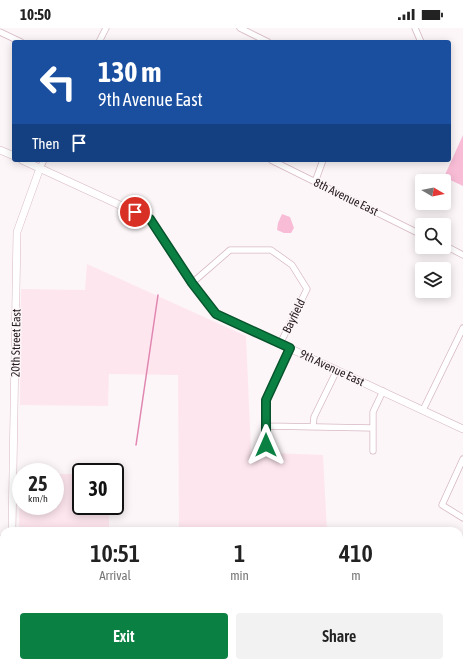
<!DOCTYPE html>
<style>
:root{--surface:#fff;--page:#f2f2f2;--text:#222;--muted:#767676;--accent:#0b8043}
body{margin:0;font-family:"Asap Condensed",sans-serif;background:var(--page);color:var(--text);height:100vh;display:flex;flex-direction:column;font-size:15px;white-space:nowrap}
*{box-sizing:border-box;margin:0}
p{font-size:13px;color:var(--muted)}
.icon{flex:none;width:22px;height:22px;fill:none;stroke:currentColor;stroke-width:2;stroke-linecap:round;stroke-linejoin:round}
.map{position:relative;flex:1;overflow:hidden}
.sheet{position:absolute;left:0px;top:499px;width:463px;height:140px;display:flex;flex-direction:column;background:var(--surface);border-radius:12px 12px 0 0;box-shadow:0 2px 10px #0003}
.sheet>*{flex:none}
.top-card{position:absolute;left:12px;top:12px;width:439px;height:122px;border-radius:4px;box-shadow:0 2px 10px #0003;background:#1a4fa0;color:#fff;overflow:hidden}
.needle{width:26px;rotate:100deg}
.controls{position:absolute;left:415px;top:146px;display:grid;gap:8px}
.controls a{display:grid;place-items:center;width:36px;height:36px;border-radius:4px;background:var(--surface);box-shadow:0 2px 10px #0003;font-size:20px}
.speed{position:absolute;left:12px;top:435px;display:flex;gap:8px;font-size:20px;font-weight:700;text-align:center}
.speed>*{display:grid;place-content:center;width:52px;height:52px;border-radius:50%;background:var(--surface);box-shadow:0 2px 10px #0003;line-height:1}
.speed small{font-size:10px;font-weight:400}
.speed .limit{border:2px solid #111;border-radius:6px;background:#fff;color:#111}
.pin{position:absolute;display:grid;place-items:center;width:34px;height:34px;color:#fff;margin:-17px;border:2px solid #fff;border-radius:50%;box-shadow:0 1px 4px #0007}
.me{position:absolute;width:44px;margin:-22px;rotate:0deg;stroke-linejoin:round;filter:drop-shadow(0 0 3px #0008)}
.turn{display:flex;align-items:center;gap:14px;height:84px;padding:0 20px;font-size:18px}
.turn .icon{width:52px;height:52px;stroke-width:2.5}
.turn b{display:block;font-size:28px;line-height:34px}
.then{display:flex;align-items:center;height:38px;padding:0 20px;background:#0003;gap:8px;font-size:15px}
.eta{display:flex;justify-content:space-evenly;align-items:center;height:68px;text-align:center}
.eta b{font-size:24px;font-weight:600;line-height:28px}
.primary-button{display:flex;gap:8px;margin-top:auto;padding:8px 20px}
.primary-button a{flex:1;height:46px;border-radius:4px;background:var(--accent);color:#fff;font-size:16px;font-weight:600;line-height:46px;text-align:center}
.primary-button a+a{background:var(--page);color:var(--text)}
.status{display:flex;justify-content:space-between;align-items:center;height:28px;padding:0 20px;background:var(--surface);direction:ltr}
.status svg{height:11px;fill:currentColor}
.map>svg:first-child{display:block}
.built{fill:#fee6ef}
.green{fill:#f9bcd6}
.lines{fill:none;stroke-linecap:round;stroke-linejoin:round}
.stream{stroke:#e086b0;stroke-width:1.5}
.minor-casing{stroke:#d7b8c5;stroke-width:7}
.tertiary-casing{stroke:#d7b8c5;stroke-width:8}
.minor{stroke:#fff;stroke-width:5.5}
.tertiary{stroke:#fff;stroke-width:7}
.route-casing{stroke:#07532c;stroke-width:10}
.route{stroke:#0b8043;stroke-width:7}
.labels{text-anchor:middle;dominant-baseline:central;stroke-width:3;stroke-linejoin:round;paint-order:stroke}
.street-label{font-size:12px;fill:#261b20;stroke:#fcf6f8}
</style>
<div class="status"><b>10:50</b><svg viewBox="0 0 49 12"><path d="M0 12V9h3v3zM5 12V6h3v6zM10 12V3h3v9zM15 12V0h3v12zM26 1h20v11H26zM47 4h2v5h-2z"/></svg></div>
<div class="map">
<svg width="463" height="639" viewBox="0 0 463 639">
<rect width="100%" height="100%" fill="#fcf6f8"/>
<!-- built -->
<path class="built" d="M87,236L246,308L251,424L323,427L327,503H179L178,347L109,346L108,378L20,377L21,261L85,262Z
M20,446H21V478H55V446H81V478H109V502L123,503H19Z
M459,602H463V639H14V635H459Z"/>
<!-- green -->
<path class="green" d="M463,107V158L444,149Z
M282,186L290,189L294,200L291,205H284L277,202L278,195Z"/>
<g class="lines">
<!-- stream -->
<path class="stream" d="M136,417L158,267
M0,525H4
M200,635L201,639"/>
<defs>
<path id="minor" d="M240,0L268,14
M415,0L421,14
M0,4L21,14
M99,14L106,0
M271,132L422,207
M40,140L44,132
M315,154L323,132
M444,217L463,227
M192,255L230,222H271L292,237L307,261L280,316
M423,382L463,300
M266,398L373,400
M313,399L314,389L337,342
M266,417V372L290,321
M373,423V384L383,363
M463,431L442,477L463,490
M389,639V635"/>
<path id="tertiary" d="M0,122L14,128
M22,132L150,191L192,255L216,286L463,401
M12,503L17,204L40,140
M0,511H4
M10,639V635"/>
</defs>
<!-- minor casing -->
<use href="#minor" class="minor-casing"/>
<!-- tertiary casing -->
<use href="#tertiary" class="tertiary-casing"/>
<!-- minor -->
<use href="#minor" class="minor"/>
<!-- tertiary -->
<use href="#tertiary" class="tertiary"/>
</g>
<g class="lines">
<defs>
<path id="route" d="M135,184L150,191L192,255L216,286L290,320L266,372V417"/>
</defs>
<!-- route casing -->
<use href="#route" class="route-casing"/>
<!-- route -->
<use href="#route" class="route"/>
</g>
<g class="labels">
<!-- street labels -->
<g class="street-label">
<text transform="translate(346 169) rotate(26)">8th Avenue East</text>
<text transform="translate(294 288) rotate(-64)">Bayfield</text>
<text transform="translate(16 315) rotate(-89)">20th Street East</text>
<text transform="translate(332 340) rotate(25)">9th Avenue East</text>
</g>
</g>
</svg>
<div class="controls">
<a><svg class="needle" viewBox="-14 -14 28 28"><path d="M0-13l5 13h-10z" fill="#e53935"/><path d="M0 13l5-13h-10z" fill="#767676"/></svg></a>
<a><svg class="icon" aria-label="search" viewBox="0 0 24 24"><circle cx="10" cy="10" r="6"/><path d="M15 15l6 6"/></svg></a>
<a><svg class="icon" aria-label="layers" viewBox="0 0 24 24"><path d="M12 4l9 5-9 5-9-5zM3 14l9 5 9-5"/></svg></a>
</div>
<div class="speed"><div>25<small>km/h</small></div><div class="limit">30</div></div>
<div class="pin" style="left:135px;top:184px;background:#d93025"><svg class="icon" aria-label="arrive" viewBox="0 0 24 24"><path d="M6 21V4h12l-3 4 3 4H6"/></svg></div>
<svg class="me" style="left:266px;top:417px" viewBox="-20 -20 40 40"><path d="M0-17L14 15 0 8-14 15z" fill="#0b8043" stroke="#fff" stroke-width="4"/></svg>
<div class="top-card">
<div class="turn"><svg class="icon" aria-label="left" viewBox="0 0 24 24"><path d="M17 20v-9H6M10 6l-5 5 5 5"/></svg><div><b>130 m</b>9th Avenue East</div></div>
<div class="then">Then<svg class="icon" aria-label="arrive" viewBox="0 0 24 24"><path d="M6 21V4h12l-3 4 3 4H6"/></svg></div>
</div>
<section class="sheet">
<div class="eta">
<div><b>10:51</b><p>Arrival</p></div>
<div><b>1</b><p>min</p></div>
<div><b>410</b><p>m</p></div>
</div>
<div class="primary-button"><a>Exit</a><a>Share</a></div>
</section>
</div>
